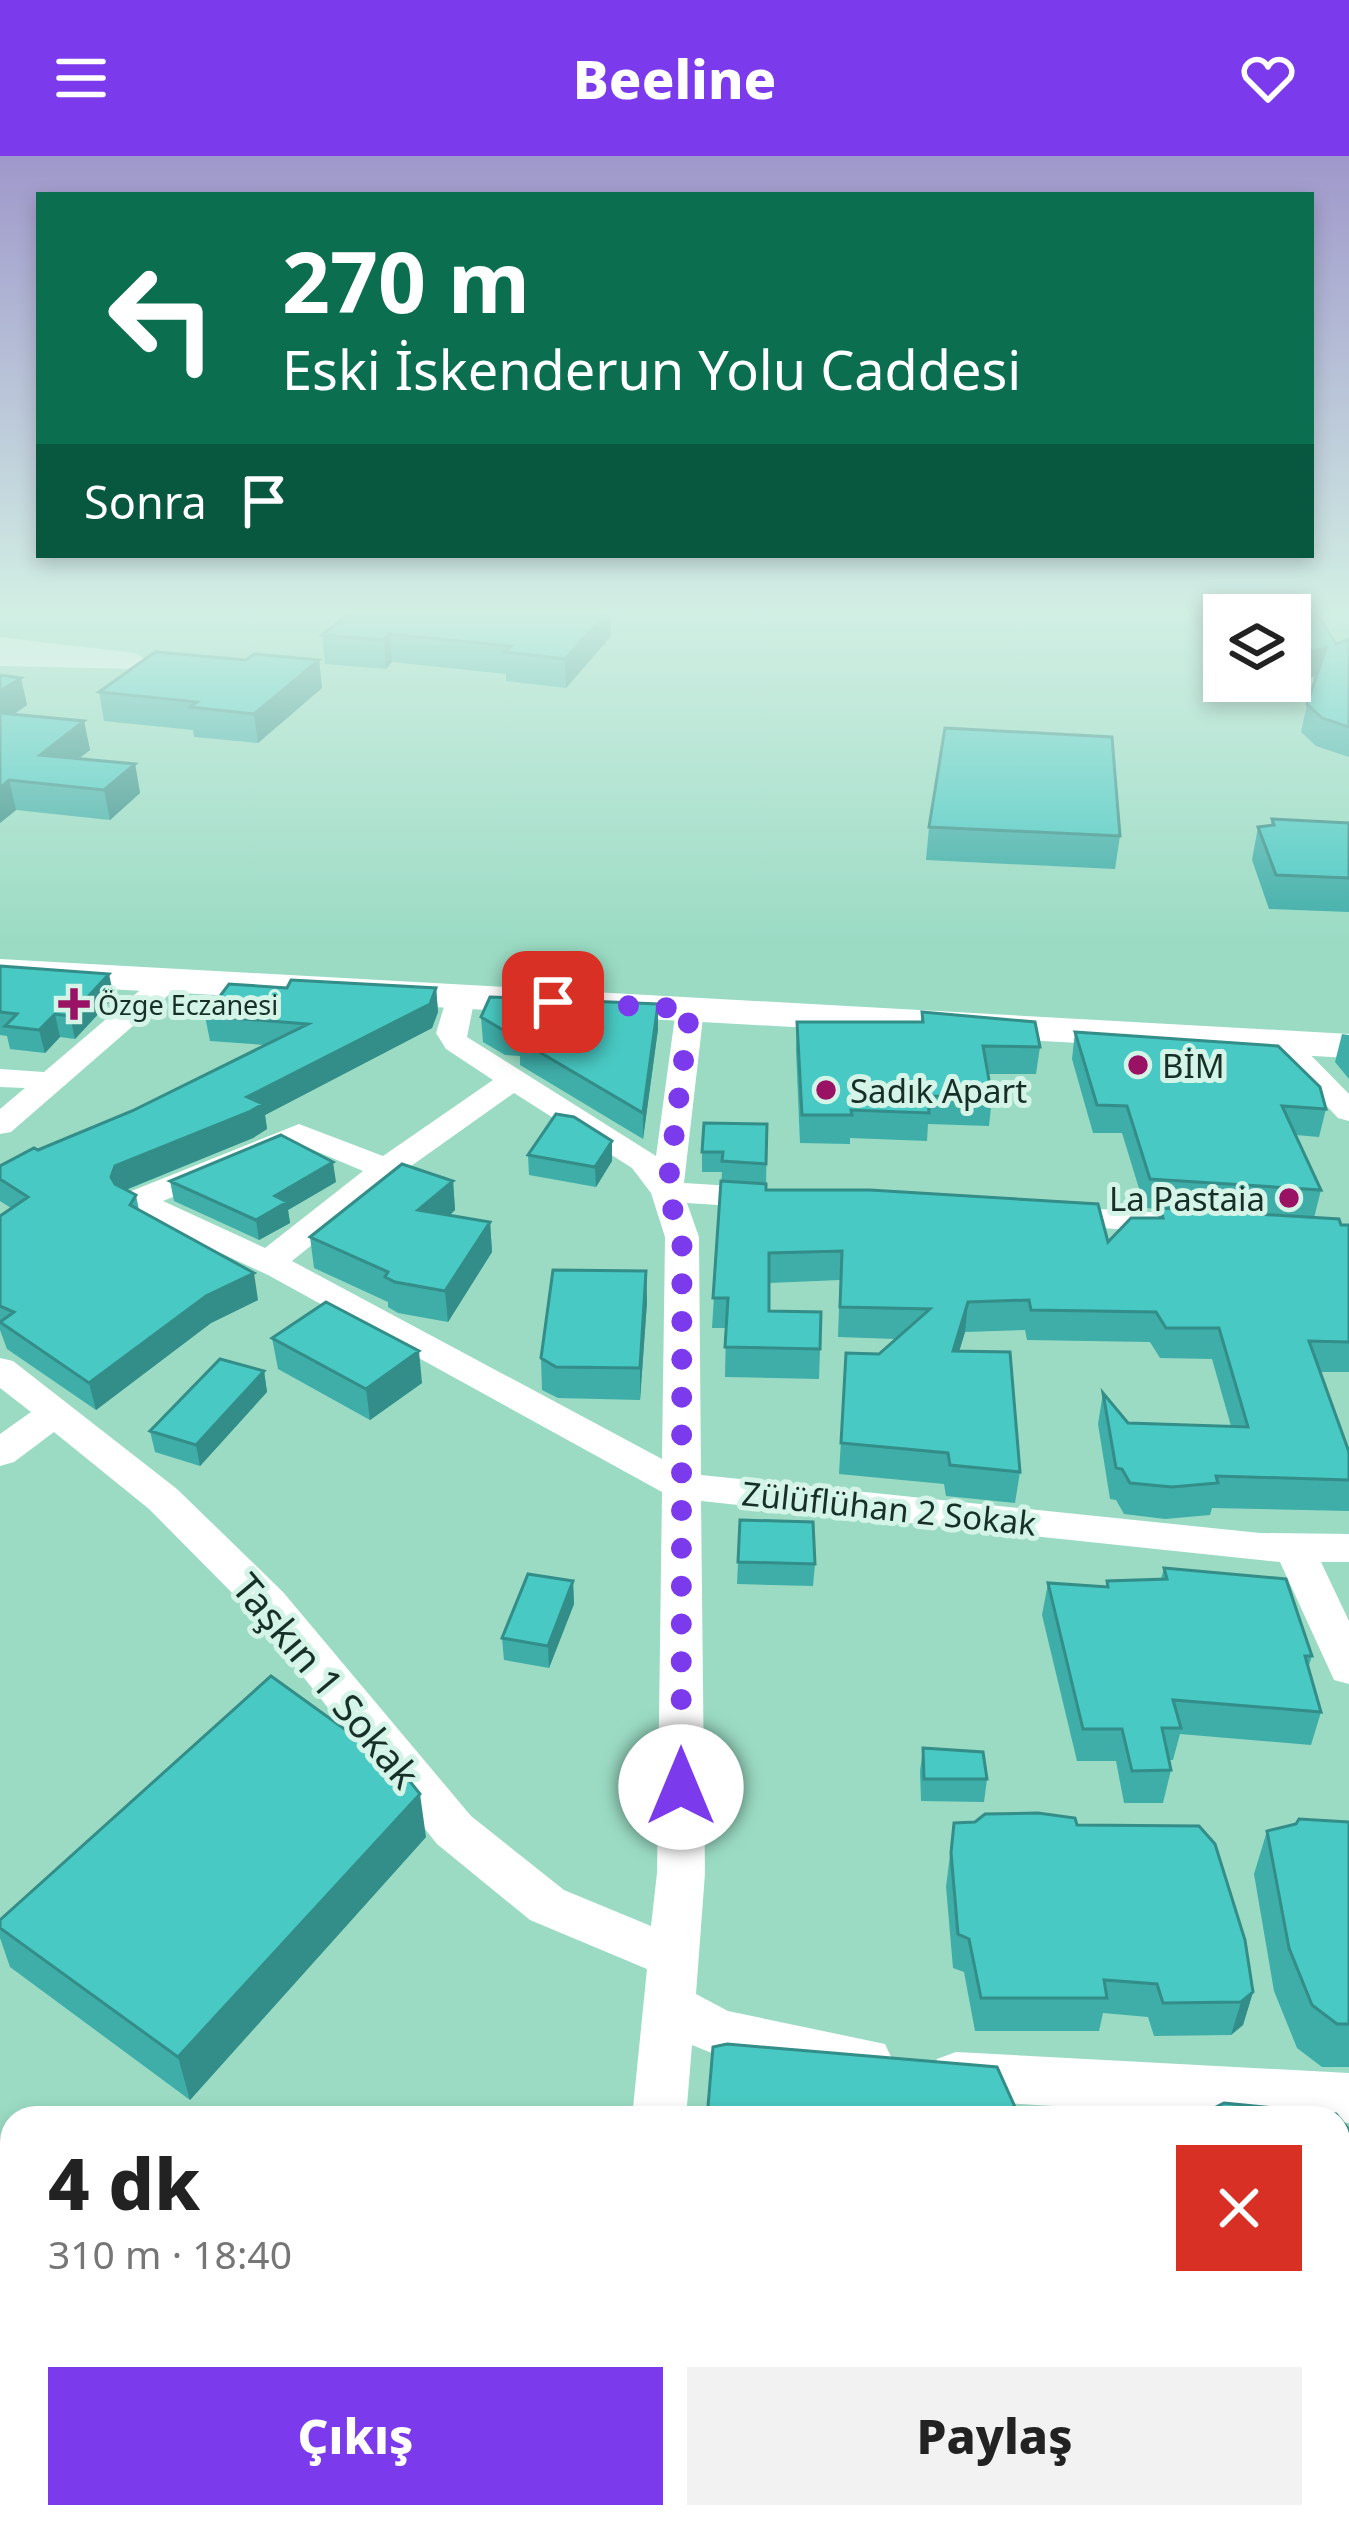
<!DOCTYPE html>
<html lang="tr">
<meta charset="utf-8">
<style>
:root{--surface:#fff;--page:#f2f2f2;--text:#222;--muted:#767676;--accent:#7c3aed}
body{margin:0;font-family:"Noto Sans",sans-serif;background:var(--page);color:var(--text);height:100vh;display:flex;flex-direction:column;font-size:45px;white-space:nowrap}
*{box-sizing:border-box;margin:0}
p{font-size:39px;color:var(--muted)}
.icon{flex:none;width:66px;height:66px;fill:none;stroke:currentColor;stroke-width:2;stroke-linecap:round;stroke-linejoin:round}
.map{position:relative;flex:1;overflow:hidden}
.panel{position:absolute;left:0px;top:1950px;width:1350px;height:423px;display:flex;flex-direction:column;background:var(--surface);border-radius:36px 36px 0 0;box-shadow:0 6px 18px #0003}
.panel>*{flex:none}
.guide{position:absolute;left:36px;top:36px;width:1278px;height:366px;border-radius:0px;box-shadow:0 6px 18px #0003;background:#0b6e4f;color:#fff;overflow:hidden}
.controls{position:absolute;left:1203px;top:438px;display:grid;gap:24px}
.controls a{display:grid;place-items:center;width:108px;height:108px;border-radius:0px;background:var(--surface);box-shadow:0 6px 18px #0003;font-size:60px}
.pin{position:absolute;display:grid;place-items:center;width:102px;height:102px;color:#fff;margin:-51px;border-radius:24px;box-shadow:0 6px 18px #0006}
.me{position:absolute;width:132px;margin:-66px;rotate:0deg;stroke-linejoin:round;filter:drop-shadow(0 0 9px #0008)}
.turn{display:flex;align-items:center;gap:42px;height:252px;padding:0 48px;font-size:54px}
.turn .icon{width:156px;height:156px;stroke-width:2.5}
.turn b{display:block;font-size:84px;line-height:102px}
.then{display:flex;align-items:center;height:114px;padding:0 48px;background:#0003;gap:24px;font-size:45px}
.round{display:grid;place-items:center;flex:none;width:126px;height:126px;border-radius:0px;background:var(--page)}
.overview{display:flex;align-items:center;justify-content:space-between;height:204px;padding:0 48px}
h1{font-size:72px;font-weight:800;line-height:90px}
.action{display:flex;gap:24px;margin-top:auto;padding:24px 48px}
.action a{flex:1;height:138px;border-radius:0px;background:var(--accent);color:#fff;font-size:48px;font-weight:800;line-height:138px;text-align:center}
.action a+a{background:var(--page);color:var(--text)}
header{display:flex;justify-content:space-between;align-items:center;height:156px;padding:0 48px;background:var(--accent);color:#fff;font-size:54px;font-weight:800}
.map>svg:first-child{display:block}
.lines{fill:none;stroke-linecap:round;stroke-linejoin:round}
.street{fill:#fff;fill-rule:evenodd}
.secondary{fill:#fff;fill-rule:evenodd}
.wall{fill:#3fada8}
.shaded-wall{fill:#338d88}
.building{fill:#49c9c3;stroke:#338d88;stroke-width:3}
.route{stroke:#7c3aed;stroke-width:21;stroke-dasharray:0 37.8}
.poi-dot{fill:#9a1264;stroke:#d5f4e8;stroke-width:4.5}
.labels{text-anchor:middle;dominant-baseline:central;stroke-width:10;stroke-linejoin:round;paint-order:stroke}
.far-poi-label{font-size:27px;fill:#163028;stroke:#d5f4e8;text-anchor:start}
.poi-label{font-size:33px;fill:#163028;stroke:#d5f4e8;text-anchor:start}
.street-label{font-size:33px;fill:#163028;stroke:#d5f4e8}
.near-street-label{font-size:39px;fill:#163028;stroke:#d5f4e8}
</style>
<header><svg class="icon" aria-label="menu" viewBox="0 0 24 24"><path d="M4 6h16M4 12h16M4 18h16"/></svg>Beeline<svg class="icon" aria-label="heart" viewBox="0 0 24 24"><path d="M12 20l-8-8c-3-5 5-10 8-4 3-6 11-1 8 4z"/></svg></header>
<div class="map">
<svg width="1349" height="2372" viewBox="0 0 1349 2372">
<rect width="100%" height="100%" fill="#9bdbc4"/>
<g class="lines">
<!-- street -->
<path class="street" d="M169,816L183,824L179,830L11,976L0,978V953L25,932L0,931V913L44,916L159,818Z
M461,833L475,841L467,881L656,1000L676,853L690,845L704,853L684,1027L765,1032L781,1042L765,1052L687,1047L699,1081L701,1319L1260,1377L1349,1378V1406H1321L1349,1465V1528L1334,1524L1280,1406L701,1345L705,1717L696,1838L728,1855L885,1888L893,1905L885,1922L866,1929L719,1900L692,1889L686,1962H632L647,1813L530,1764L437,1688L253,1458L149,1353L54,1276L14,1306L0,1310V1278L31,1256L0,1232V1202L13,1205L177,1333L283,1436L471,1660L564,1734L651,1770L657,1717L662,1336L268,1119L124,1052L120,1045L124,1038L299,968L383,1000L493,924L446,893L436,877L447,841ZM514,937L632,1012L651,1037L665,1081L662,1303L292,1105L397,1020ZM299,988L363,1015L265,1092L163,1045Z
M1282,877L1292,880L1349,938V965L1338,962L1272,892L1268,886L1272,880Z
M1053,1050L1178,1058L1195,1068L1178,1078L1041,1067L1036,1060L1041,1053Z
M956,1896L1349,1917V1967L1338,1966V1962L1116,1954L1120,1962H1061L1053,1950L956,1944L937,1937L929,1920L937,1903Z
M1338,2332L1349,2337V2372H1304L1299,2361H1338Z
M586,2361H650L648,2372H584Z"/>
<!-- secondary -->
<path class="secondary" d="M0,481L135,497L149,505L135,513L0,510Z
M0,803L1349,878V902L0,827Z"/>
</g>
<!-- wall -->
<path class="wall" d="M213,453H252L251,457Z
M355,453L611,480L566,532L506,525V518L392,506L386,513L325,508L322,479Z
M1210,454L1336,488L1349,483V601L1316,590L1301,576L1307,548L1317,520L1271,532L1261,542L1246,525H1290L1224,459V500L1205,479Z
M246,504H319L322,532L258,587L194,581L193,574L104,565L99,536Z
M0,519L21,522L27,549L13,559L84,565L90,594L78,603L135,608L140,637L110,664L16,654L0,667Z
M1272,663L1349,667V756L1269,753L1252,704L1258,671L1271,669Z
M929,671L1120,680L1115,713L926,704Z
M0,810L114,841L75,883L60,881L45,897L10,893L7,880L0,879Z
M287,832H436L438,856L432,872L265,959L267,973L253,982L126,1034L136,1039L139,1054L258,1144L211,1167L96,1254L7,1193L0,1174V1060L11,1052L0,1045V1010L132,955L266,889L210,885L205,860Z
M658,848V873L643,983L520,909V900L505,899L483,886L481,861Z
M922,856L1040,891L1036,918H988L992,941L989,970L928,968L927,985L850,982V988L800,987L796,894L797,866H921Z
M1075,876L1326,953L1319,981L1296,979L1321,1034L1314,1062L1341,1069H1349V1216H1320L1349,1296V1355L1212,1352L1210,1359L1165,1363L1124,1358L1116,1344L1110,1343L1098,1268L1103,1237L1128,1267L1231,1270L1212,1203L1160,1202L1150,1186L1027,1184L1025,1174L965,1176L959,1195L1020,1316L1015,1347L946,1340L944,1328L839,1318L846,1197L879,1198L896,1183L838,1181L840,1124L769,1127V1155L820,1193L819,1223L725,1221L726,1172H712L722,1016H702V996L767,968L766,1034L1108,1086L1158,1062L1160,1053L1145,1052L1122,977H1093L1072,903Z
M1342,878L1349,879V923L1335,906Z
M612,985V1005L596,1031L529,1019L528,999Z
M170,1025L336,1026L288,1054L290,1067L259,1084L174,1045Z
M453,1025L455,1054L450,1059L490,1066L492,1096L448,1166L398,1157L388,1151V1146L314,1112L310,1081Z
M646,1115L647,1146L640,1244L558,1242L542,1234L541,1202Z
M272,1182L422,1227L370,1264L278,1213Z
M264,1215L267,1236L200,1310L155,1296L150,1275Z
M738,1406L815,1408L813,1430L737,1428Z
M1164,1412L1312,1500L1308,1512L1321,1556L1311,1589L1180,1578L1173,1604H1168L1171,1614L1163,1647H1124L1116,1605H1077L1042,1459L1048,1427L1106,1431L1107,1425L1161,1423Z
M573,1425L574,1448L549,1512L504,1504L502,1482Z
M923,1592L987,1623L984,1646L921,1645L920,1615Z
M1349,1666V1911H1322L1297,1892L1274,1835L1254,1718L1267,1675Z
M954,1667L1077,1669L1253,1836L1243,1869L1231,1879L1154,1880L1148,1861L1103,1857L1099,1875H975L964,1816L953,1812L946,1731Z
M426,1681L190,1944L10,1811L0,1782V1764Z
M1349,2231V2276L1338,2255Z"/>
<!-- shaded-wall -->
<path class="shaded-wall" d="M610,453L611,480L566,532L565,503Z
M389,478L392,506L386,513L384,484Z
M1326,492L1321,519L1271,532L1261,542L1264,525H1290V501Z
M319,504L322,532L258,587L254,558Z
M21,522L27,549L0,567V535Z
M84,565L90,594L46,628L40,599Z
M135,608L140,637L110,664L104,634Z
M9,624L16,654L0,667V632Z
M109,818L114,841L75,883L70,860Z
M436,832L438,856L432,872L265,959L267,973L253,982L120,1036L111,1021L115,1010L247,941Z
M658,848V873L643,983V957Z
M55,858L60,881L45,897L39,874Z
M612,985V1005L596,1031L595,1011Z
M333,1006L336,1026L288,1054L290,1067L259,1084L256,1064L275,1040Z
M453,1025L455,1054L421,1084L418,1054Z
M490,1066L492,1096L448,1166L445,1135Z
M646,1115L647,1146L640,1244V1212Z
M254,1117L258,1144L211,1167L96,1254L89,1227L206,1140Z
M968,1146L965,1176L950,1226L953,1195Z
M419,1195L422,1227L370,1264L366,1233Z
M264,1215L267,1236L200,1310L196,1289Z
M573,1425L574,1448L549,1512L548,1490Z
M420,1638L426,1681L190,1944L178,1901Z
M1253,1836L1243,1869L1231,1879L1241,1846Z
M1349,2161V2186L1338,2191V2165Z"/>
<!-- building -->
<path class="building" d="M355,453H610L565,503L505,496L511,490L389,478L384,484L322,479Z
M1210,454L1316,456L1336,488L1349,483V571L1322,562L1307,548L1326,492L1290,501V459H1224V469Z
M155,496L246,504L254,498L319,504L254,558L190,551L197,546L99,536Z
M0,519L21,522L0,535Z
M0,557L84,565L40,599L135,608L104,634L9,624L0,632Z
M945,572L1112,581L1120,680L929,671Z
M1272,663L1349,667V722L1276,719L1258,671L1274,669Z
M0,810L109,818L70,860L55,858L39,874L5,870L17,858L0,856Z
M291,824L436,832L430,848L247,941L263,948L249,956L115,1010L111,1021L115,1028L136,1039L130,1049L254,1117L206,1140L89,1227L0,1166L14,1156L0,1150V1060L28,1041L0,1023V1010L34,992L38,994L132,955L308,868L205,860L229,828L287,832Z
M490,841L658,848L643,957L519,884L521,875L503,874L481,861Z
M922,856L1035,866L1040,891L983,890L992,941L928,940L929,957L851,954L852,959H802L797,866H923Z
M1075,876L1278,890L1320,931L1326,953L1282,950L1321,1034L1150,1023L1127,950L1097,949Z
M556,958L574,961L612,985L595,1011L528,999Z
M704,967L767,968L766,1008L722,1005L723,996H702Z
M281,979L333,1006L275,1040L287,1046L256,1064L170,1025Z
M402,1008L453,1025L418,1054L490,1066L445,1135L395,1126L385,1121L388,1116L310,1081Z
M721,1025L766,1028V1034H870L1098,1048L1108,1086L1131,1062H1163L1160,1052L1339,1063L1341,1069H1349V1186L1309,1185L1349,1296V1324L1216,1320L1218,1327L1172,1331L1130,1327L1122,1313L1116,1312L1103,1237L1128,1267L1248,1271L1219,1172H1166L1156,1156L1031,1154L1029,1144L968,1146L953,1195L1010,1196L1020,1316L950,1309L948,1297L841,1287L846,1197L879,1198L930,1153L840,1151L842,1095L769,1097V1155L821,1156L820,1193L725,1191L728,1142H713Z
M553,1114L646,1115L640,1212L556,1211L541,1202Z
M326,1146L419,1195L366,1233L272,1182Z
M220,1203L264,1215L196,1289L150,1275Z
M740,1364L813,1366L815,1408L738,1406Z
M1164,1412L1286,1423L1312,1500H1305L1321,1556L1173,1544L1181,1572H1162L1171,1614L1132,1615L1122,1573H1083L1048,1427L1108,1431L1107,1425L1167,1423Z
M528,1418L573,1425L548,1490L502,1482Z
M271,1520L400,1613L420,1638L178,1901L0,1772V1764Z
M923,1592L983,1596L987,1623H924Z
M1038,1657L1075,1662L1077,1669L1199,1670L1215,1688L1245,1784L1253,1836L1241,1846L1163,1847L1157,1828L1104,1824L1107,1842H981L969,1783L958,1778L951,1697L954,1667L975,1666L985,1658Z
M1299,1663L1349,1666V1868H1337L1312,1849L1289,1792L1267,1675L1296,1668Z
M727,1888L997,1911L1020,1962H707L713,1891Z
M1224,1947L1336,1958L1349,1974V2161L1338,2165V1962H1210L1206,1956Z
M0,2337L12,2343V2361H46L66,2372H0Z"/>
<!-- sky -->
<linearGradient id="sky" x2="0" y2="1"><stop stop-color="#9f98cb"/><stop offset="0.58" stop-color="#d2efe4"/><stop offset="1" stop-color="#d2efe4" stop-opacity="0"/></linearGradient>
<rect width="1349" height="785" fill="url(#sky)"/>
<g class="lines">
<!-- route -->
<path class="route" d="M553,846L690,853L667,1036L682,1081L681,1631"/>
</g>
<!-- markers -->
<g class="poi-dot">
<path d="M68 830h12v12h12v12h-12v12h-12v-12h-12v-12h12z"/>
<circle cx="1138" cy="909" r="12"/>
<circle cx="826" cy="934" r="12"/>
<circle cx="1289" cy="1042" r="12"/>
</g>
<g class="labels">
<!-- far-poi labels -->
<g class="far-poi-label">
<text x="98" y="848">Özge Eczanesi</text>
</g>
<!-- poi labels -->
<g class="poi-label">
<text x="1162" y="909">BİM</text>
<text x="850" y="934">Sadık Apart</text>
<text x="1265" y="1042" text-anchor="end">La Pastaia</text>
</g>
<!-- street labels -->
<g class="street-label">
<text transform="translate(889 1352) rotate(6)">Zülüflühan 2 Sokak</text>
</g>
<!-- near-street labels -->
<g class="near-street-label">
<text transform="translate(327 1524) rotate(50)">Taşkın 1 Sokak</text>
</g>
</g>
</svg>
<div class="controls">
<a><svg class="icon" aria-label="layers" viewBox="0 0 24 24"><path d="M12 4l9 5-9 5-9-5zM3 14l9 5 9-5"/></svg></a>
</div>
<div class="pin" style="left:553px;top:846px;background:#d93025"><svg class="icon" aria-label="arrive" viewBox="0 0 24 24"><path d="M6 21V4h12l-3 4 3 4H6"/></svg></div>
<svg class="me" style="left:681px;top:1631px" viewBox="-20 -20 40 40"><circle r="19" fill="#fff"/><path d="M0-13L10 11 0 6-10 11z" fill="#7c3aed"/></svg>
<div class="guide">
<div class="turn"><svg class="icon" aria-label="left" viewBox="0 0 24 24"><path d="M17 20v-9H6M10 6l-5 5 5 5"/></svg><div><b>270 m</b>Eski İskenderun Yolu Caddesi</div></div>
<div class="then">Sonra<svg class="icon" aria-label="arrive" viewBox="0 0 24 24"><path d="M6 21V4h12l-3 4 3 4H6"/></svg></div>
</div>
<section class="panel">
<div class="overview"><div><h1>4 dk</h1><p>310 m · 18:40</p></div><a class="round" style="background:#d93025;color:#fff"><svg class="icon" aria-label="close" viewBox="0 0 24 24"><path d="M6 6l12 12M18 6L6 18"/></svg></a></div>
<div class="action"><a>Çıkış</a><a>Paylaş</a></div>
</section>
</div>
